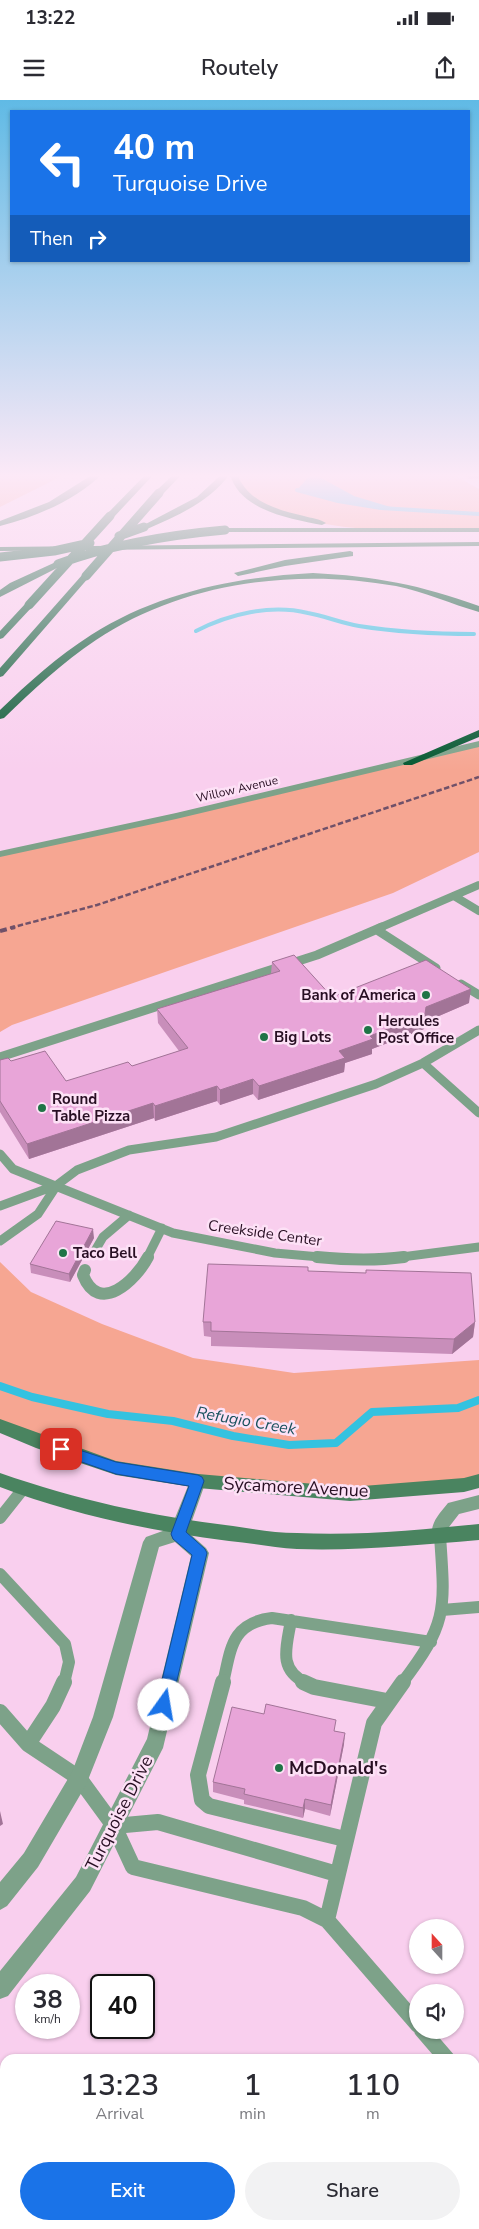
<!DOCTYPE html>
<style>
:root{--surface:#fff;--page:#f2f2f3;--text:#2b2b33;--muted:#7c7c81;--accent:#1a73e8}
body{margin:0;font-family:"Nunito Sans",sans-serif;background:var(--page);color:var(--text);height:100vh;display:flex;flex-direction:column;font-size:19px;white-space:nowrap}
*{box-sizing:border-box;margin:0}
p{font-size:16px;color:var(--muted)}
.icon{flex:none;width:28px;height:28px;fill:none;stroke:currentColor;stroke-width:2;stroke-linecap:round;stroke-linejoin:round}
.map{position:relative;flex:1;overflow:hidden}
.panel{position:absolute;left:0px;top:1954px;width:480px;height:176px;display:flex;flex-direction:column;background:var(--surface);border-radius:15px 15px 0 0;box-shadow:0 1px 4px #0004}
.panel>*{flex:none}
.banner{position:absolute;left:10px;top:10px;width:460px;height:152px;border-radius:0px;box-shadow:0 1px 4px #0004;background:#1a73e8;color:#fff;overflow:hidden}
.needle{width:32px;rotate:339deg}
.tools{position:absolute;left:409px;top:1819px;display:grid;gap:10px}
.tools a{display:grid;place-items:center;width:55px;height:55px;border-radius:50%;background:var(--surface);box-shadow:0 1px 4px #0004;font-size:25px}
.speed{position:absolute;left:15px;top:1874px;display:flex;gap:10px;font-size:25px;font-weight:700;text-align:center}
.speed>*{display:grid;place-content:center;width:65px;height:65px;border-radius:50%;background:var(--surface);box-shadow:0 1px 4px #0004;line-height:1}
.speed small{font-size:12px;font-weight:400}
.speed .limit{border:2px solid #111;border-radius:8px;background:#fff;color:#111}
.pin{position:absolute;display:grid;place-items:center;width:42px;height:42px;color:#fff;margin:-21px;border-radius:10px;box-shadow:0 2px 8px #0006}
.me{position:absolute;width:55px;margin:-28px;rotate:13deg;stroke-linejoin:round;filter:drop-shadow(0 0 4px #0008)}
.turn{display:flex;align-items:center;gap:18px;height:105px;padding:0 20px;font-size:22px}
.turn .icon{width:65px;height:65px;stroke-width:2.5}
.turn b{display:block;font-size:35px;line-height:42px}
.then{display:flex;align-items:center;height:48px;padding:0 20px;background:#0003;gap:10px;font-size:19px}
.eta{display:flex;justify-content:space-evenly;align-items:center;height:85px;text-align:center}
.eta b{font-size:30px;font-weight:600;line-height:35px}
.action{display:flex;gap:10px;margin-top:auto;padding:10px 20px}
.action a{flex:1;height:58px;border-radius:30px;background:var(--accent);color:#fff;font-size:20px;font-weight:600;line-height:58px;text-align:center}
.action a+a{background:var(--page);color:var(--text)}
.status{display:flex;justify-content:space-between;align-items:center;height:35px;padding:0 25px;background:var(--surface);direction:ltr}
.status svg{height:14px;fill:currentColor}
header{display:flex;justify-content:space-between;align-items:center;height:65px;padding:0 20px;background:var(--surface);font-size:22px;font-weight:600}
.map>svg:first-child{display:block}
.green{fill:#f6a692}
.water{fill:#34c2e0}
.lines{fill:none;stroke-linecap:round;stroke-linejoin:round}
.stream-far1{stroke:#34c2e0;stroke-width:4}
.stream{stroke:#34c2e0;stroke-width:8}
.service-far3{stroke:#7da289;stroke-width:8}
.service-far2{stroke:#7da289;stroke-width:9}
.service-far1{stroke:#7da289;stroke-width:12}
.service{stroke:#7da289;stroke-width:16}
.minor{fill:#7da289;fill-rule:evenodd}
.tertiary{fill:#7da289;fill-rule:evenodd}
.secondary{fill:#4a8460;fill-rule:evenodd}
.motorway{fill:#055831;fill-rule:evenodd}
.rail-far1{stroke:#705169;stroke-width:2.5;stroke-dasharray:5.5 2.5;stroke-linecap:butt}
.rail{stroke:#705169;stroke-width:4;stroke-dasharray:7 4;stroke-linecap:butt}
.motorway-bridge{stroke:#055831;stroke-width:9}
.wall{fill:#c88eba}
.shaded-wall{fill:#a27497}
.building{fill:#e8a5d8;stroke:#a27497}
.route{fill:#1a73e8;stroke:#114b97}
.poi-dot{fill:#1f7446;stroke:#fde1f6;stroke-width:2}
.labels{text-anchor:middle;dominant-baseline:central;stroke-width:5;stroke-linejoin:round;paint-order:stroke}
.far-street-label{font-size:12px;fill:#280f23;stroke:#fde1f6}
.poi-label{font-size:15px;font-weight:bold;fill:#280f23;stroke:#fde1f6;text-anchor:start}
.street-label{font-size:15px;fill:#280f23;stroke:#fde1f6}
.water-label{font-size:16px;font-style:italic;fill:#18515d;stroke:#fde1f6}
.near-street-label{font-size:18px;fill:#280f23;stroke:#fde1f6}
.near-poi-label{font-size:18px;font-weight:bold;fill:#280f23;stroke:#fde1f6;text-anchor:start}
</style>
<div class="status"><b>13:22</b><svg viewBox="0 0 49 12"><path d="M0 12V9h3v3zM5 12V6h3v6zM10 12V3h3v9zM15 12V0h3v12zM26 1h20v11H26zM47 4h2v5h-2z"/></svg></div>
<header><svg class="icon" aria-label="menu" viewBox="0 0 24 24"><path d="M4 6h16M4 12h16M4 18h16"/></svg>Routely<svg class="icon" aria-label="share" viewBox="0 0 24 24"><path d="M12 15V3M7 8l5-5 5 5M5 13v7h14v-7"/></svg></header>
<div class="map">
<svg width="479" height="2129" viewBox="0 0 479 2129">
<rect width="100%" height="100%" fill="#f9cfee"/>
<!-- green -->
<path class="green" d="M0,373H68L0,407Z
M234,373H450L479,389V430C413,431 307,436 251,397C244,392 239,382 234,376Z
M479,644V752L393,793L12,925L0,932V754Z
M0,1162L31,1192L102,1224L193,1258L294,1273L479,1260V1381L350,1394L116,1368L0,1326Z"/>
<!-- water -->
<path class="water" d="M312,373L354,396L397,409L338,401L297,390Z"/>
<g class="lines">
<!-- stream-far1 -->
<path class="stream-far1" d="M297,390L338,401L381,408L479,414
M196,531C229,514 270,504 308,513C325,516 341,523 359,526C397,532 436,534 474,534"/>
<!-- stream -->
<path class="stream" d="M0,1286L32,1297L108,1314L173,1321L233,1336L289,1345L336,1343L372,1312L458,1308L479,1300"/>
<!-- service-far3 -->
<path class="service-far3" d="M454,796L479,811
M379,828L479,785"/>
<!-- service-far2 -->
<path class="service-far2" d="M377,830L436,868
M461,884L479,895
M0,957L317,855L382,827
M423,963L479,1013
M0,1054L13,1069L173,1133L275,1153L331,1158
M57,1085L77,1070L129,1050L216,1037L376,984L423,963L479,930
M0,1106L57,1085L38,1114L0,1141
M96,1149L103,1137L129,1115
M147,1158L162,1128
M394,1158L479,1147"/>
<!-- service-far1 -->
<path class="service-far1" d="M317,1157C347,1160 374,1161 404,1157
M85,1170L83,1175C99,1216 136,1180 148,1157
M0,1418L23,1389
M0,1474L65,1544L69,1562L64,1583
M442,1510L479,1507
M291,1520C287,1546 277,1569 306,1583
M223,1583C231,1549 231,1523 272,1518L431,1542
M402,1583C448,1523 445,1509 440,1436"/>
<!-- service -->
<path class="service" d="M223,1582L198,1675L202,1700L209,1706L345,1739
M303,1582L314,1587L387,1601
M403,1582L374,1623L327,1820L418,1925
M0,1612L28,1644L79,1678L114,1726
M28,1644L53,1606L64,1582
M327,1820L303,1808L133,1767L114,1726L158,1722L337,1774
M422,1930L447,1959
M475,1991L479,1995"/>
<!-- minor -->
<path class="minor" d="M75,2125H105L103,2129H74Z"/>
<!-- tertiary -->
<path class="tertiary" d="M479,641V647L176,719L0,757V751L176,713Z
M198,1374L204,1376L206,1381L188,1432L206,1448L209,1453L163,1648L90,1791L8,1896L0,1899V1871L76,1777L147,1639L191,1456L175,1442L159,1447L113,1617L86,1685L38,1767L7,1806L0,1810V1782L24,1753L72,1672L93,1617L143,1442L146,1437L171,1428L190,1381L192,1376Z
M479,1395V1409L459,1414L449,1427L446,1441L440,1444L434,1441C427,1426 439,1414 448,1403Z"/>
<!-- secondary -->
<path class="secondary" d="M0,1319L116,1361L198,1374L350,1387L464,1378L479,1374V1388L464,1392L350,1401L198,1388L116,1375L36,1348L0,1333Z
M0,1373C77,1400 151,1416 233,1426C254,1429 275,1433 297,1433C358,1436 419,1430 479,1424V1440C419,1445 358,1451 297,1449C274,1448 252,1443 229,1441C150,1431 74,1415 0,1387Z"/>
<!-- motorway -->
<path class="motorway" d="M95,373H103C77,400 35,417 0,426V421L49,402Z
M147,373H155L113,418H107V414Z
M175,373H183L162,395H156V391Z
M223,373H237C246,401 277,410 304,416C311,418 320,419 326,423L322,425C290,419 239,410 230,374C209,402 179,415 147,429L140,427L197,397Z
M222,428H479V432H222Z
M479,442V446L0,451V447Z
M350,451L353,452V456L285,466L238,476L234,473L285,460Z
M58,461L62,464L61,466L0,497V490L10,483Z
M313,473C374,476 421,485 479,506V512C451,504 425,492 396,486C295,468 183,482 96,540C63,562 33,590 4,618L0,619V610C28,583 58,556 91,535C157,493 235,477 313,473Z
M83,474L90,476L3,576L0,577V568Z
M29,502L32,503V507L3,538L0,539V531L26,503Z
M479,630V637L412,665H404L403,663Z"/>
<!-- rail-far1 -->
<path class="rail-far1" d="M10,828L97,805L479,677"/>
<!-- rail -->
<path class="rail" d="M0,831L15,827"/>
<!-- motorway-bridge -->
<path class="motorway-bridge" d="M119,436L144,427
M0,457L54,451L90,443
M58,464C112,444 168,435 225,430
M86,476L159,393
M29,505L110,416"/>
</g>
<!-- wall -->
<path class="wall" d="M459,373H479V378L469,379Z
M272,862L332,897L469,903L425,922L424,929L372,949V954L345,963L344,972L258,1000L253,994L220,1005L217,1001L155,1021L154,1018L29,1059L0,1012V960L11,961L66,981L132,966L179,951L158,923L157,909L271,874Z
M94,1138L70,1182L31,1173L30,1164Z
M308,1171L475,1222L473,1237L452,1254L211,1246V1237L204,1236L203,1222Z
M335,1631L344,1644L330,1716L305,1709L303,1718L244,1704V1700L213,1692V1682Z"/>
<!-- shaded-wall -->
<path class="shaded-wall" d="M479,373V378L469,379V374Z
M471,889L469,903L425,922L424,929L372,949V954L345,963L344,972L258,1000L259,986L370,936L426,907Z
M253,979V994L220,1005V990Z
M217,986V1001L155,1021V1006Z
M153,1003L154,1018L29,1059L27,1044Z
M93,1129L94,1138L70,1182L69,1174Z
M475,1222L473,1237L452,1254L454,1239Z
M345,1633L344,1644L330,1716L331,1705Z
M305,1699V1709L303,1718V1708Z
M0,1711L3,1724L0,1726Z"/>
<!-- building -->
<path class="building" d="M294,855L332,897L426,860L471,889L426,907L425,914L370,936L373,939L339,951L345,958L259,986L253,979L220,990L217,986L155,1006L153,1003L27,1044L0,1001V960L8,958L11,961L45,951L66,981L128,962L132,966L188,948L157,909L280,871L272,862Z
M56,1121L93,1129L69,1174L30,1164Z
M208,1164L308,1167V1171L366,1173V1170L471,1173L475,1222L454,1239L211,1231V1222H203Z
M266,1604L336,1620L334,1631L345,1633L331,1705L305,1699L303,1708L244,1694L245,1689L213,1682L232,1607L264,1614Z"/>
<!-- sky -->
<linearGradient id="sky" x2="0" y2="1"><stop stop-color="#60bae5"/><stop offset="0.56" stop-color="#fce9f7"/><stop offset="1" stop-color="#fce9f7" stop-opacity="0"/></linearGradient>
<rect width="479" height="671" fill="url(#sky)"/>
<!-- route -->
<path class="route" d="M61,1344L116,1362L198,1375L202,1377L204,1381L186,1432L205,1449L207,1453L170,1610L164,1612L159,1610L156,1605L192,1455L173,1439L171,1434L189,1386L116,1374L56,1353L54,1349L56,1345Z"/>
<!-- markers -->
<g class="poi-dot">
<circle cx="426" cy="895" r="5"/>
<circle cx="368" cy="930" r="5"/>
<circle cx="264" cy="937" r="5"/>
<circle cx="42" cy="1008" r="5"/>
<circle cx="63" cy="1153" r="5"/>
<circle cx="279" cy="1668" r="5"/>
</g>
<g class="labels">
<!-- far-street labels -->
<g class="far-street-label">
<text transform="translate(237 689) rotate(-13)">Willow Avenue</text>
</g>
<!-- poi labels -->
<g class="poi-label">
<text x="416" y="895" text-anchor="end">Bank of America</text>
<text x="378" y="921">Hercules<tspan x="378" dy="17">Post Office</tspan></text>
<text x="274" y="937">Big Lots</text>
<text x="52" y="999">Round<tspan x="52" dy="17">Table Pizza</tspan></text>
<text x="73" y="1153">Taco Bell</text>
</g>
<!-- street labels -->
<g class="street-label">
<text transform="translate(265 1133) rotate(8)">Creekside Center</text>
</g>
<!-- water labels -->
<g class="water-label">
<text transform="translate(246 1321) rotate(10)">Refugio Creek</text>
</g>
<!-- near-street labels -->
<g class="near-street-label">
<text transform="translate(296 1387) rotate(3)">Sycamore Avenue</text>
<text transform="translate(119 1713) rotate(-63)">Turquoise Drive</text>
</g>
<!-- near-poi labels -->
<g class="near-poi-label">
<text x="289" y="1668">McDonald's</text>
</g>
</g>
</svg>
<div class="tools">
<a><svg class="needle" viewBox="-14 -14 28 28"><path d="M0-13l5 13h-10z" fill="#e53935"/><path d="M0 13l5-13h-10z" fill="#7c7c81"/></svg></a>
<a><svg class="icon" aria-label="sound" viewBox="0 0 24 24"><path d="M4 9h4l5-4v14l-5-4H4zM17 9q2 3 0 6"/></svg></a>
</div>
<div class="speed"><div>38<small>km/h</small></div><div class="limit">40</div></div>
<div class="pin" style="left:61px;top:1349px;background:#d93025"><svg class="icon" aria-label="arrive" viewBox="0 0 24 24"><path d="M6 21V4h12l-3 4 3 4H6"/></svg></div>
<svg class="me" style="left:164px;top:1605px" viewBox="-20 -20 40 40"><circle r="19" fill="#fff"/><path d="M0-13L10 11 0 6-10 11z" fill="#1a73e8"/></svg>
<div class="banner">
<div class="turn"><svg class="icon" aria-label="left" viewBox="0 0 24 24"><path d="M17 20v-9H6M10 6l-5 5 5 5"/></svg><div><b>40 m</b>Turquoise Drive</div></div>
<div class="then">Then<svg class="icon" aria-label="right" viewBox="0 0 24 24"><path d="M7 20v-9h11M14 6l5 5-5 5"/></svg></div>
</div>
<section class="panel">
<div class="eta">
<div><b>13:23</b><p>Arrival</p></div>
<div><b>1</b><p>min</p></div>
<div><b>110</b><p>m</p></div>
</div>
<div class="action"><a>Exit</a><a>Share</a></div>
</section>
</div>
